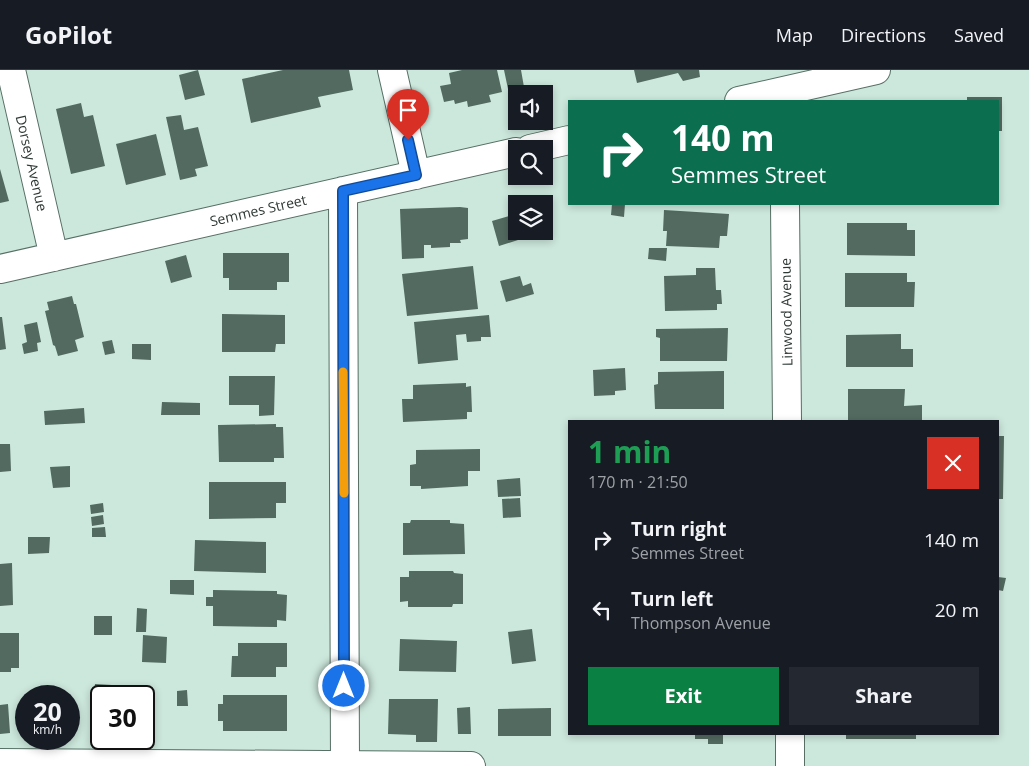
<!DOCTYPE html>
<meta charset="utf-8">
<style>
:root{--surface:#171b24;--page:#242831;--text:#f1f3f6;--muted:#9ea1a6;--line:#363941;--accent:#0b8043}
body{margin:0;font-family:"Open Sans",sans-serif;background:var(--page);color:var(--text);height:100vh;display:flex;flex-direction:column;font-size:19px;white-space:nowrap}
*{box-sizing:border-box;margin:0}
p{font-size:16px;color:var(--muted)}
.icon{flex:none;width:28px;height:28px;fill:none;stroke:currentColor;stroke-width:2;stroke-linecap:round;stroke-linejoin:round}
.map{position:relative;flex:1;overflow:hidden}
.side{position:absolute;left:568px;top:350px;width:431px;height:315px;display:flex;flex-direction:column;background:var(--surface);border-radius:0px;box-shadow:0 2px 8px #0003}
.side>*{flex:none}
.guide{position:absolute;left:568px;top:30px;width:431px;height:105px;border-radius:0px;box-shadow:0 2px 8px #0003;background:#0b6e4f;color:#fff;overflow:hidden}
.controls{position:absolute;left:508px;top:15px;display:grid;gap:10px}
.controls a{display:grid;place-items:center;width:45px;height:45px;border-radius:0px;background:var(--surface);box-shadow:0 2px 8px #0003;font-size:25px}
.speed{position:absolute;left:15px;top:615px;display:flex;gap:10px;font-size:25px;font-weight:700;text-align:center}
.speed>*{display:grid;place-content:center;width:65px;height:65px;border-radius:50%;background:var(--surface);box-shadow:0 2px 8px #0003;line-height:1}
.speed small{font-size:12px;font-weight:400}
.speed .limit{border:2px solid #111;border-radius:8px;background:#fff;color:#111}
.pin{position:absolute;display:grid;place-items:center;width:42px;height:42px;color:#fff;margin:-51px -21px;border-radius:50% 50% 50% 0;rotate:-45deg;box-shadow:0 0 5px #0007}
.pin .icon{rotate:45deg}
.me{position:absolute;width:55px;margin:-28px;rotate:0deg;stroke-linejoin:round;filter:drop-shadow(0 0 4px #0008)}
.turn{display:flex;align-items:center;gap:18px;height:105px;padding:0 20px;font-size:22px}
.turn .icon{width:65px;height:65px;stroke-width:2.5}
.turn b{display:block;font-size:35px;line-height:42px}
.round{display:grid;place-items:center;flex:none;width:52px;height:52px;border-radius:0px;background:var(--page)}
.headline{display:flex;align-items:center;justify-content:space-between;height:85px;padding:0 20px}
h1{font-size:30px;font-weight:700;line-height:38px;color:#1e9e55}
.cta{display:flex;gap:10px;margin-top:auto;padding:10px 20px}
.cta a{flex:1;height:58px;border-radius:0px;background:var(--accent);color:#fff;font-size:20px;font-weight:700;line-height:58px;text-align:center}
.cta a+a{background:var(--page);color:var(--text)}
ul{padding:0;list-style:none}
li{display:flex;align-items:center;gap:15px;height:70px;padding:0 20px}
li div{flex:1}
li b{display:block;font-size:19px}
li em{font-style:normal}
header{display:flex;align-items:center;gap:30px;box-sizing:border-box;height:70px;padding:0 25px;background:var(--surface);border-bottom:1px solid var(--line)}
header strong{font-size:24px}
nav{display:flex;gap:28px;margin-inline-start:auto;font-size:18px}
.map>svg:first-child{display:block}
.building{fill:#526a60}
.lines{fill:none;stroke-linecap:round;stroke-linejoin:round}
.minor-casing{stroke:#576f65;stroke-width:30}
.minor{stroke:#fff;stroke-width:28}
.route-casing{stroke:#114b97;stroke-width:12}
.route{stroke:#1a73e8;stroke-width:9}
.slow{stroke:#f59e0b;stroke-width:9}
.labels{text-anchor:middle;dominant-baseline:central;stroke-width:5;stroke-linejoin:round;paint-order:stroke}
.street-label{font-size:14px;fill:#2e3834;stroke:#fff}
</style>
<header>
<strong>GoPilot</strong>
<nav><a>Map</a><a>Directions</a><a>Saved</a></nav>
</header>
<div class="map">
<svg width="1029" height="696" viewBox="0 0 1029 696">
<rect width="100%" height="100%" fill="#cce7dc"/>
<!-- building -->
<path class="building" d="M198,0L205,25L185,30L179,5Z
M283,0H349L353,20L318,27L321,37L251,53L242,9Z
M462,0H497L502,22L489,25L491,32L468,37L467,31L455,34L454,30L444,32L440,16L451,14L449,3Z
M504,0H521L524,17L508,19Z
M634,0H699L700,7L683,11L678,3L637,13Z
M967,27H1002V61H998V31H967Z
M81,33L84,47L93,45L105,96L71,104L56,39Z
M181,45L184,60L198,57L208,96L195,99L197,106L180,110L166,47Z
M156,64L166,105L126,115L116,74Z
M0,99L9,131L0,133Z
M612,134H625L624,147L611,145Z
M460,137L468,138V169L460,170L461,173H450V177L431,178V175H424V188L402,189L400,139Z
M664,140L729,144L727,166H720L719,178L666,176L667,161H663Z
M516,144L518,170L499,176L492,151Z
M847,153H907V160H915V186L847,185Z
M649,178H667L666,191L648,189Z
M223,183H289V212H277V220H229V208H223Z
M186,185L192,207L171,213L165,191Z
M473,196L478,239L407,246L402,204Z
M696,198H715L716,220H721L722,234H717V240L665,241L664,206L696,205Z
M845,203H907V212H915L914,237H845Z
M520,206L523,216L531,213L534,224L506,232L500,211Z
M72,226L74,234H76L84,267L75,270L78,281L58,286L55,276L53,275L45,241L49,240L47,232Z
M222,244L285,245V274H276L275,282H222Z
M489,245L491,267H481V271L467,272L466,264L456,265L458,290L418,294L414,252Z
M0,247H2L6,279L0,280Z
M37,252L41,272L37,273L38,281L24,284L22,274L27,272L24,255Z
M728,258L727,291H660V268L656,267V259Z
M901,264V279H913V297H846V265Z
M112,270L115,283L105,285L102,272Z
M132,274H151V290L132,289Z
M625,298L626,320L615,321V325L594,326L593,300Z
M724,301V339H655L654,315L658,314V302Z
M229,306H275L274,345L259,346V335H229Z
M466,313V317L471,316L472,342H467V349L403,352L402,329H413V315Z
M848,319H905L904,336L922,335V351H848Z
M162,332L200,333V345H161Z
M84,338L85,353L45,355L44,341Z
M276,354V357H283L284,388H274V392H219L218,355Z
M998,366H1004L1003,429H998Z
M0,374H10L11,401L0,402Z
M480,379V401H468V416L421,419V416H410V395L416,394V380Z
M70,396V417L53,418L50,397Z
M520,408L521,426L498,427L497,410Z
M209,412H286V433H276V448L209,449Z
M520,428L521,447L503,448L502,429Z
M103,433L104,442L91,444L90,435Z
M103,445L104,454L92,456L91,447Z
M411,450H450V453L464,454L465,484L403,485V453H410Z
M105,457L106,467H92V458Z
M28,467H50L49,483L28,484Z
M195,470L266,472V503L194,501Z
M12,493L13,535L0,536V494Z
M409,501H453L454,503L463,504V534H453L452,537H408V531L400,532V507H409Z
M998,507L1006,508L1003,521L998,520Z
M170,510H194V525L170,524Z
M213,520L277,521V524L287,525L286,551L277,550V557L213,556V536H206V527H213Z
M137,538L147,539L146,562H136Z
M94,546H112V565H94Z
M532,559L536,591L512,594L508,562Z
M0,563H19V598H11V602H0Z
M143,565L167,567L166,593L142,592Z
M400,569L457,571L456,602L399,601Z
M238,573H287V597H276V607H231L232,586H238Z
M95,614L112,615V626H101V644L93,642Z
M187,620L188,636H177V621Z
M223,625H287V661H223V651H218V634H223Z
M389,629H438L437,672H416V665L388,664Z
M8,634L10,663L0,664V635Z
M470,637L471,664H458L457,638Z
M551,638V666H498V639Z
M695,664H723V674H708V669H695Z
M846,664H916V669H846Z"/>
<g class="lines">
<defs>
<path id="minor" d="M11,0L54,187
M392,0L416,105
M739,31L876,0
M530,79L569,70
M343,121L345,696
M785,134L787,351
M0,199L516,82
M790,664V696
M0,693L471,696"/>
</defs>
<!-- minor casing -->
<use href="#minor" class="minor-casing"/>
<!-- minor -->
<use href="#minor" class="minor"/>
</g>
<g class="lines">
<defs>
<path id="route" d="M344,616L343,121L416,105L408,70"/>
</defs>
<!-- route casing -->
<use href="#route" class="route-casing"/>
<!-- route -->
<use href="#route" class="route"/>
<!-- slow -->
<path class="slow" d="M343,302L344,423"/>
</g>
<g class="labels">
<!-- street labels -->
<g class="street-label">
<text transform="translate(32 93) rotate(77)">Dorsey Avenue</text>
<text transform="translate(258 140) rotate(-13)">Semmes Street</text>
<text transform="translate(786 242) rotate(-91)">Linwood Avenue</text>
</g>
</g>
</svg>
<div class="controls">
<a><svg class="icon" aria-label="sound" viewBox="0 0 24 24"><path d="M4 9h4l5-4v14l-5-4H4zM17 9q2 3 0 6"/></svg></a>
<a><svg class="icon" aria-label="search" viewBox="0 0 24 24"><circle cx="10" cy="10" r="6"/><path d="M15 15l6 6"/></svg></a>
<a><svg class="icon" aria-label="layers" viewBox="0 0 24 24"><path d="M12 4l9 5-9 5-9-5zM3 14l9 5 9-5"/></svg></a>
</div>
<div class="speed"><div>20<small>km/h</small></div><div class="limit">30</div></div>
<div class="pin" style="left:408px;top:70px;background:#d93025"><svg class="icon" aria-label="arrive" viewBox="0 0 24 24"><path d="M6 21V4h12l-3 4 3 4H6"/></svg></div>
<svg class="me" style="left:344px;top:616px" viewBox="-20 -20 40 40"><circle r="17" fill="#1a73e8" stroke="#fff" stroke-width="3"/><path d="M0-11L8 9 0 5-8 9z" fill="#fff"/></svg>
<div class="guide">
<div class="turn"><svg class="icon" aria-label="right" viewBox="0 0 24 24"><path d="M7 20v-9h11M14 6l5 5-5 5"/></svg><div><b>140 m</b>Semmes Street</div></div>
</div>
<section class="side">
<div class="headline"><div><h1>1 min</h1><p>170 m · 21:50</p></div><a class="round" style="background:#d93025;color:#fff"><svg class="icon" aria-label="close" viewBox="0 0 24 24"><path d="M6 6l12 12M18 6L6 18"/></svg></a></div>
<ul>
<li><svg class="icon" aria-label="right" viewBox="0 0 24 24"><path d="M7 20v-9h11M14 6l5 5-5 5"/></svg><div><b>Turn right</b><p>Semmes Street</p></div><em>140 m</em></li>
<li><svg class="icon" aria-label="left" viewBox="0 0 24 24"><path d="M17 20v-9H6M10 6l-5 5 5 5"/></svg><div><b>Turn left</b><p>Thompson Avenue</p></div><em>20 m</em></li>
</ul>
<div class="cta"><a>Exit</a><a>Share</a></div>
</section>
</div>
